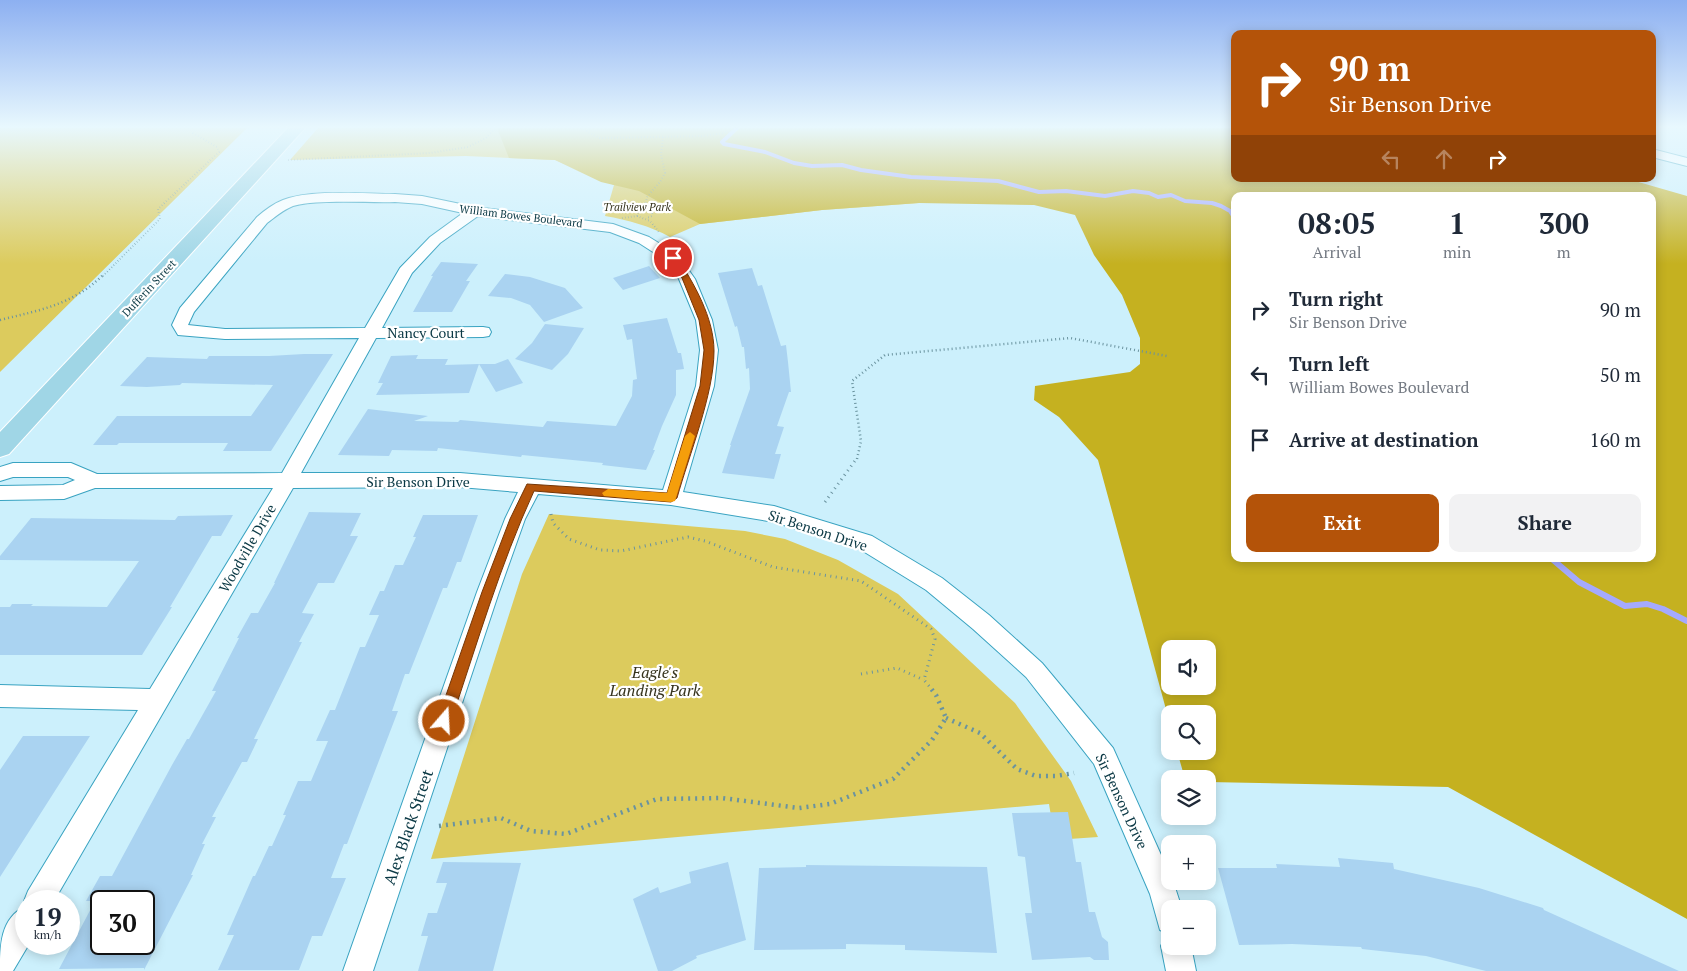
<!DOCTYPE html>
<meta charset="utf-8">
<style>
:root{--surface:#fff;--page:#f2f2f3;--text:#1f2937;--muted:#747a83;--accent:#b45309}
body{margin:0;font-family:"PT Serif",serif;background:var(--page);color:var(--text);height:100vh;display:flex;flex-direction:column;font-size:19px;white-space:nowrap}
*{box-sizing:border-box;margin:0}
p{font-size:16px;color:var(--muted)}
.icon{flex:none;width:28px;height:28px;fill:none;stroke:currentColor;stroke-width:2;stroke-linecap:round;stroke-linejoin:round}
.map{position:relative;flex:1;overflow:hidden}
.side{position:absolute;left:1231px;top:192px;width:425px;height:370px;display:flex;flex-direction:column;background:var(--surface);border-radius:10px;box-shadow:0 2px 12px #0003}
.side>*{flex:none}
.guide{position:absolute;left:1231px;top:30px;width:425px;height:152px;border-radius:10px;box-shadow:0 2px 12px #0003;background:#b45309;color:#fff;overflow:hidden}
.buttons{position:absolute;left:1161px;top:640px;display:grid;gap:10px}
.buttons a{display:grid;place-items:center;width:55px;height:55px;border-radius:10px;background:var(--surface);box-shadow:0 2px 12px #0003;font-size:25px}
.speed{position:absolute;left:15px;top:890px;display:flex;gap:10px;font-size:25px;font-weight:700;text-align:center}
.speed>*{display:grid;place-content:center;width:65px;height:65px;border-radius:50%;background:var(--surface);box-shadow:0 2px 12px #0003;line-height:1}
.speed small{font-size:12px;font-weight:400}
.speed .limit{border:2px solid #111;border-radius:8px;background:#fff;color:#111}
.pin{position:absolute;display:grid;place-items:center;width:42px;height:42px;color:#fff;margin:-21px;border:2px solid #fff;border-radius:50%;box-shadow:0 1px 5px #0007}
.me{position:absolute;width:55px;margin:-28px;rotate:19deg;stroke-linejoin:round;filter:drop-shadow(0 0 4px #0008)}
.turn{display:flex;align-items:center;gap:18px;height:105px;padding:0 15px;font-size:22px}
.turn .icon{width:65px;height:65px;stroke-width:2.5}
.turn b{display:block;font-size:35px;line-height:42px}
.lanes{display:flex;align-items:center;height:48px;padding:0 15px;background:#0003;justify-content:center;gap:25px;direction:ltr}
.lanes .off{opacity:.35}
.eta{display:flex;justify-content:space-evenly;align-items:center;height:85px;text-align:center}
.eta b{font-size:30px;font-weight:600;line-height:35px}
.action{display:flex;gap:10px;margin-top:auto;padding:10px 15px}
.action a{flex:1;height:58px;border-radius:10px;background:var(--accent);color:#fff;font-size:20px;font-weight:600;line-height:58px;text-align:center}
.action a+a{background:var(--page);color:var(--text)}
ul{padding:0;list-style:none}
li{display:flex;align-items:center;gap:15px;height:65px;padding:0 15px}
li div{flex:1}
li b{display:block;font-size:19px}
li em{font-style:normal}
.map>svg:first-child{display:block}
.green{fill:#dccb5d}
.forest{fill:#c5b120;fill-rule:evenodd}
.lines{fill:none;stroke-linecap:round;stroke-linejoin:round}
.stream-far1{stroke:#a5aafe;stroke-width:4}
.stream{stroke:#a5aafe;stroke-width:6}
.building{fill:#aad3f1;fill-rule:evenodd}
.minor-casing{stroke:#39a3c1;stroke-width:2}
.major-casing{stroke:#fff;stroke-width:2}
.path-far3{stroke:#6a939f;stroke-width:2;stroke-dasharray:0.5 2.5;stroke-linecap:butt}
.path-far2{stroke:#6a939f;stroke-width:2.5;stroke-dasharray:1 3;stroke-linecap:butt}
.path-far1{stroke:#6a939f;stroke-width:3;stroke-dasharray:1 4.5;stroke-linecap:butt}
.path{stroke:#6a939f;stroke-width:4.5;stroke-dasharray:2 5;stroke-linecap:butt}
.minor{fill:#fff;fill-rule:evenodd}
.major{fill:#a0d6e6;fill-rule:evenodd}
.route{fill:#b45309;stroke:#753606}
.slow{fill:#f59e0b}
.labels{text-anchor:middle;dominant-baseline:central;stroke-width:4.5;stroke-linejoin:round;paint-order:stroke}
.far-park-label{font-size:11px;font-style:italic;fill:#37341e;stroke:#fff}
.far-street-label{font-size:11px;fill:#0a3844;stroke:#fff}
.street-label{font-size:14px;fill:#0a3844;stroke:#fff}
.near-park-label{font-size:16px;font-style:italic;fill:#37341e;stroke:#fff}
.near-street-label{font-size:16px;fill:#0a3844;stroke:#fff}
</style>
<div class="map">
<svg width="1687" height="971" viewBox="0 0 1687 971">
<rect width="100%" height="100%" fill="#ccf0fc"/>
<!-- green -->
<path class="green" d="M0,128H247L0,372Z
M318,128H1002L919,203L822,210L700,224L670,237C650,226 628,220 605,216L614,185L555,160L466,156L290,160Z
M549,514L745,531L785,539L838,560L898,594L1015,703L1071,781L1098,837L1055,840L1049,804L431,859L522,574Z"/>
<!-- forest -->
<path class="forest" d="M497,128H1235V179H1628L1687,196V919L1448,787L1208,782V779H1185L1177,751H1208V714H1170V724L1098,460L1059,417L1034,400L1035,386L1130,372L1140,364V338L1122,295L1094,255L1075,215L1034,205L919,203L822,210L700,224L639,191L601,182L555,160L509,158ZM1235,196H1652V559H1235ZM1170,649H1208V686H1170Z"/>
<g class="lines">
<!-- stream-far1 -->
<path class="stream-far1" d="M737,128L722,142L724,144L765,152L794,163L812,166L842,165L861,170L911,177L998,181L1039,192L1066,191L1105,196L1133,191L1149,193L1158,197L1171,195L1185,201L1212,203L1221,206L1230,211L1235,219"/>
<!-- stream -->
<path class="stream" d="M1552,559L1579,582L1625,606L1647,604L1663,609L1687,621"/>
</g>
<!-- building -->
<path class="building" d="M441,262L478,264L466,281H470L452,312H413L433,276H431Z
M649,266L660,278L623,290L613,278Z
M752,268L758,286L762,285L781,346L786,345L788,362L791,392H789L777,426L784,427L775,454H781L774,479L722,473L731,445H730L750,389L749,368L746,369L744,347H742L737,326L735,327L718,273Z
M505,274L530,277L565,288L583,308L544,322L530,305L511,298L488,296Z
M667,318L678,353H681L684,369L676,370V395L662,426L653,450H655L646,470L602,465L603,463L522,455L521,457L438,448L437,451L392,450L389,456L338,455L368,409L428,416L414,421L458,422L460,420L543,427L547,421L616,426L632,396L633,380L637,379L632,339L627,340L623,325Z
M545,324L584,328L568,354L552,370L515,359L532,343Z
M304,354H333L271,451H223L228,443H119L117,445H93L117,416H251L273,385L182,383L180,385L147,387L120,386L147,357L207,359L209,356H269Z
M418,355L416,359H448L445,365L479,364L469,393L376,395L383,383H378L391,356Z
M508,359L523,383L496,392L479,364H495Z
M309,512L361,513L350,536H358L334,583H318L302,613L314,614L299,642H302L254,739H258L247,762H242L212,817H216L202,844H205L191,875H193L144,970V968L59,969L95,901H86L100,876H112L172,765L187,739H189L216,691H212L239,638H237L251,613H258L275,583H274ZM101,901H144V944H101Z
M233,515L221,536H212L170,607H172L142,655H0V607H10L12,604H33L31,606L107,607L139,561L0,560V556L31,518L175,520L178,516Z
M423,515H478L461,562H457L447,588H443L409,674H405L392,711H398L347,844H344L331,878H346L322,936H312L299,970H218L234,935H227L253,876H255L269,846H272L286,815H283L298,781H311L328,741H316L330,710H335L360,647H365L379,615H369L380,591H384L395,565H403L416,537H413Z
M23,736H90L0,877V770Z
M1068,812L1076,862H1081L1089,912H1095L1102,937L1108,942L1109,960H1094L1090,957L1032,960L1025,913H1032L1025,857L1018,856L1012,813Z
M1338,858L1393,863L1394,869L1479,888L1543,908L1544,910L1679,971H1486L1426,956L1362,949L1361,947L1292,944L1239,945L1218,868H1277L1276,864L1340,867Z
M443,862L521,863L493,971H418L428,936H421L428,913H437L447,883H436Z
M728,862L746,940L696,956L697,958L672,971H658L633,899L658,887L660,893L691,883L689,872Z
M806,865L987,867L997,953L905,950V945L846,944V949L754,950L759,868L806,867Z"/>
<g class="lines">
<defs>
<path id="minor" d="M1652,149L1687,158V166L1652,157Z
M395,194L422,196L475,207L613,224L649,237L678,255L695,279L712,320L718,350L714,386L683,492L774,506L872,536L942,578L989,615L1042,663L1113,748L1170,875V881H1173L1182,909H1170V946H1191L1196,971H1166L1161,946L1166,936L1169,934L1160,930L1150,894L1094,764L1026,677L973,629L926,590L858,548L774,522L671,505L538,494L525,519L499,592L373,971H343L477,592L505,519L518,492L460,487L293,488L54,901H26V944H29L13,971H0C0,946 0,918 26,906L24,901L28,891L138,710L0,707V685L150,689L273,488H95L64,499L0,500V486L63,485L75,480L68,477H13L0,481V467L13,463H71L97,474L282,473L359,338L225,339L178,335L172,325L180,308L257,217C265,210 273,204 283,200C312,189 363,194 395,194ZM395,202L422,204L463,213L430,237L400,268L365,328L225,329L188,325L194,312L267,223C275,217 283,210 293,206C319,199 367,203 395,202ZM478,216L610,232L639,243L667,261L679,279L696,320L700,350L696,386L663,490L460,473H301L376,338L483,337L489,336L491,332L489,328L483,327L382,328L412,273L440,243Z"/>
<path id="major" d="M288,128H305L9,454L0,457V432Z"/>
</defs>
<!-- minor casing -->
<use href="#minor" class="minor-casing"/>
<!-- major casing -->
<use href="#major" class="major-casing"/>
<!-- path-far3 -->
<path class="path-far3" d="M581,128L599,138L702,136L724,133L737,128
M288,160L430,153L468,147L486,138L495,128
M644,210L652,213V216L647,218
M637,216L650,221L659,232
M622,218L637,216L638,212L644,210L647,197L660,182L665,173L661,154L663,137
M103,276L160,219L158,209L219,152L217,147L193,133L196,128"/>
<!-- path-far2 -->
<path class="path-far2" d="M0,320C40,310 73,305 104,274
M857,459L861,441L852,381L885,355L1070,338L1167,356"/>
<!-- path-far1 -->
<path class="path-far1" d="M825,502L857,458
M551,514L553,523L569,539L600,550L621,551L688,537L705,541L773,567L861,581L931,629L935,639L924,680L930,687
M861,674L897,668L924,680"/>
<!-- path -->
<path class="path" d="M946,718L980,733L1017,769L1036,776H1056L1074,773
M439,826L501,818L531,831L566,834L657,799L722,798L799,808L830,804L893,779L932,740L946,718L936,695L929,686"/>
<!-- minor -->
<use href="#minor" class="minor"/>
<!-- major -->
<use href="#major" class="major"/>
</g>
<!-- sky -->
<linearGradient id="sky" x2="0" y2="1"><stop stop-color="#8db0f1"/><stop offset="0.48" stop-color="#e8f8fe"/><stop offset="1" stop-color="#e8f8fe" stop-opacity="0"/></linearGradient>
<rect width="1687" height="264" fill="url(#sky)"/>
<!-- route -->
<path class="route" d="M670,256H676C694,283 714,318 714,351C714,394 689,455 677,498L671,502L534,491C500,565 477,644 451,721L449,725L444,727L439,725L437,721L482,592L510,519L527,484L667,493L700,386L704,350L699,320L682,278L669,258Z"/>
<!-- slow -->
<path class="slow" d="M690,432L695,436L675,501L671,502L604,496L602,493L608,489L667,493L685,436Z"/>
<g class="labels">
<!-- far-park labels -->
<g class="far-park-label">
<text x="637" y="207">Trailview Park</text>
</g>
<!-- far-street labels -->
<g class="far-street-label">
<text transform="translate(521 216) rotate(7)">William Bowes Boulevard</text>
<text transform="translate(149 288) rotate(-47)">Dufferin Street</text>
</g>
<!-- street labels -->
<g class="street-label">
<text x="426" y="332">Nancy Court</text>
<text x="418" y="481">Sir Benson Drive</text>
<text transform="translate(818 530) rotate(18)">Sir Benson Drive</text>
<text transform="translate(247 548) rotate(-60)">Woodville Drive</text>
<text transform="translate(1122 801) rotate(65)">Sir Benson Drive</text>
</g>
<!-- near-park labels -->
<g class="near-park-label">
<text x="655" y="672">Eagle's<tspan x="655" dy="18">Landing Park</tspan></text>
</g>
<!-- near-street labels -->
<g class="near-street-label">
<text transform="translate(408 827) rotate(-71)">Alex Black Street</text>
</g>
</g>
</svg>
<div class="buttons">
<a><svg class="icon" aria-label="sound" viewBox="0 0 24 24"><path d="M4 9h4l5-4v14l-5-4H4zM17 9q2 3 0 6"/></svg></a>
<a><svg class="icon" aria-label="search" viewBox="0 0 24 24"><circle cx="10" cy="10" r="6"/><path d="M15 15l6 6"/></svg></a>
<a><svg class="icon" aria-label="layers" viewBox="0 0 24 24"><path d="M12 4l9 5-9 5-9-5zM3 14l9 5 9-5"/></svg></a>
<a>+</a>
<a>−</a>
</div>
<div class="speed"><div>19<small>km/h</small></div><div class="limit">30</div></div>
<div class="pin" style="left:673px;top:258px;background:#d93025"><svg class="icon" aria-label="arrive" viewBox="0 0 24 24"><path d="M6 21V4h12l-3 4 3 4H6"/></svg></div>
<svg class="me" style="left:444px;top:721px" viewBox="-20 -20 40 40"><circle r="17" fill="#b45309" stroke="#fff" stroke-width="3"/><path d="M0-11L8 9 0 5-8 9z" fill="#fff"/></svg>
<div class="guide">
<div class="turn"><svg class="icon" aria-label="right" viewBox="0 0 24 24"><path d="M7 20v-9h11M14 6l5 5-5 5"/></svg><div><b>90 m</b>Sir Benson Drive</div></div>
<div class="lanes"><svg class="icon off" aria-label="left" viewBox="0 0 24 24"><path d="M17 20v-9H6M10 6l-5 5 5 5"/></svg><svg class="icon off" aria-label="ahead" viewBox="0 0 24 24"><path d="M12 20V5M6 11l6-6 6 6"/></svg><svg class="icon" aria-label="right" viewBox="0 0 24 24"><path d="M7 20v-9h11M14 6l5 5-5 5"/></svg></div>
</div>
<section class="side">
<div class="eta">
<div><b>08:05</b><p>Arrival</p></div>
<div><b>1</b><p>min</p></div>
<div><b>300</b><p>m</p></div>
</div>
<ul>
<li><svg class="icon" aria-label="right" viewBox="0 0 24 24"><path d="M7 20v-9h11M14 6l5 5-5 5"/></svg><div><b>Turn right</b><p>Sir Benson Drive</p></div><em>90 m</em></li>
<li><svg class="icon" aria-label="left" viewBox="0 0 24 24"><path d="M17 20v-9H6M10 6l-5 5 5 5"/></svg><div><b>Turn left</b><p>William Bowes Boulevard</p></div><em>50 m</em></li>
<li><svg class="icon" aria-label="arrive" viewBox="0 0 24 24"><path d="M6 21V4h12l-3 4 3 4H6"/></svg><div><b>Arrive at destination</b></div><em>160 m</em></li>
</ul>
<div class="action"><a>Exit</a><a>Share</a></div>
</section>
</div>
